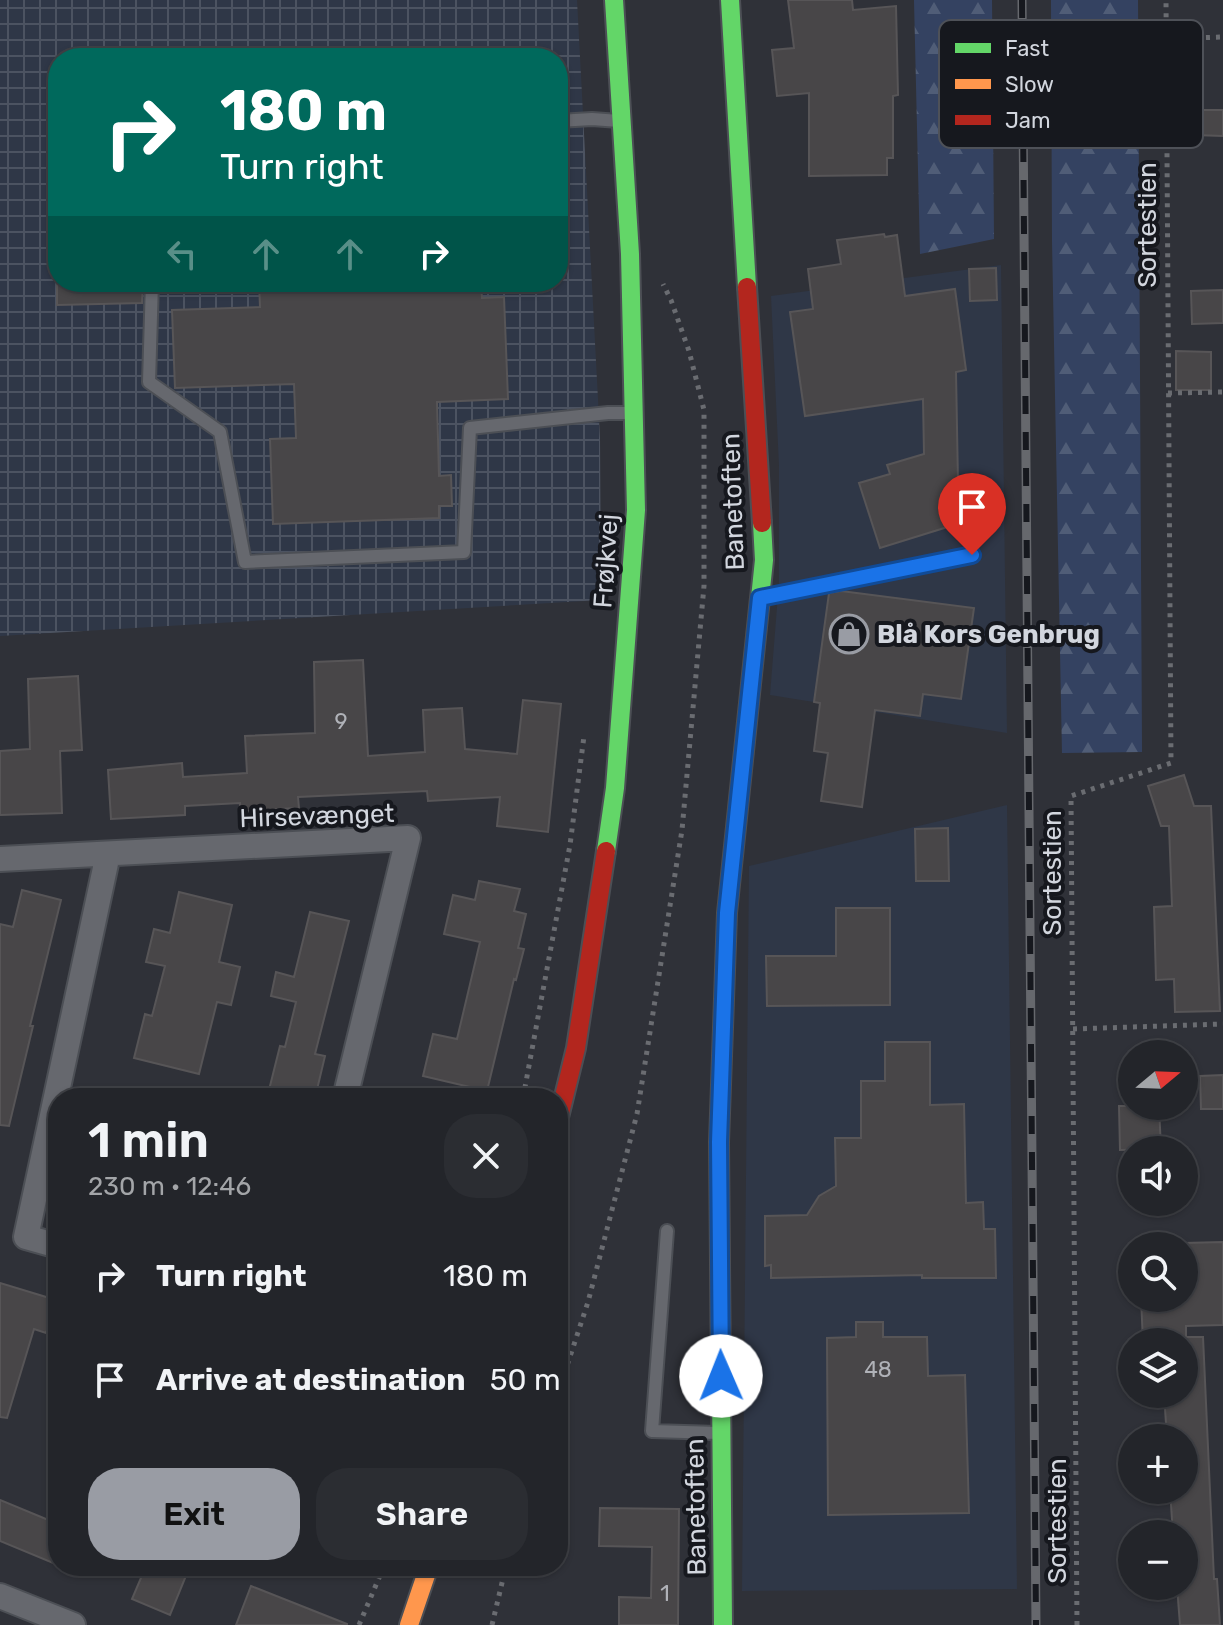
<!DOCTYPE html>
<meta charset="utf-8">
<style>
:root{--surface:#23252a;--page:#2b2d32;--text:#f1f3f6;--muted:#a3a5a8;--line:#404247;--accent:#999ca4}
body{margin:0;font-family:Rubik,sans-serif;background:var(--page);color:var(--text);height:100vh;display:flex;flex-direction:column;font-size:30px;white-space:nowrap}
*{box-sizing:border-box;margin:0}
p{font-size:26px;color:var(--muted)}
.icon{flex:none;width:44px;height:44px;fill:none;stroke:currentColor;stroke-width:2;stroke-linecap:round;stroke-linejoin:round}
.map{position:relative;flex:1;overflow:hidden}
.side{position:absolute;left:48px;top:1088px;width:520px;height:488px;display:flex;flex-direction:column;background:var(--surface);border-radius:32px;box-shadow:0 2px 6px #0004,0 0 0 2px var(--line)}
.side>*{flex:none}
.hud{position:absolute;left:48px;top:48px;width:520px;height:244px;border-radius:32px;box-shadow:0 2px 6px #0004,0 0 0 2px var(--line);background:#00695c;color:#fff;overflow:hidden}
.needle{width:52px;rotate:71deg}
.buttons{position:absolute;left:1118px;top:1040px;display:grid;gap:16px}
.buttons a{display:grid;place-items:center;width:80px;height:80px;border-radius:50%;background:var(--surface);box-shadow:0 2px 6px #0004,0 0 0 2px var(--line);font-size:40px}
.pin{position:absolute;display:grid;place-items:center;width:68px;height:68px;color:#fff;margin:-82px -34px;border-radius:50% 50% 50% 0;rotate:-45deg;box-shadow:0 0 8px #0007}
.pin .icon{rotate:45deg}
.me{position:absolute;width:88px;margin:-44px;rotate:359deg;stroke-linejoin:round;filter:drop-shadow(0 0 6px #0008)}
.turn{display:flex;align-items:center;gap:28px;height:168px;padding:0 40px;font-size:36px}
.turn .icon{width:104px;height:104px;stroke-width:2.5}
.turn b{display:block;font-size:56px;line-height:68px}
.lanes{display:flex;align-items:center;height:76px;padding:0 40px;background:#0003;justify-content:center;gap:40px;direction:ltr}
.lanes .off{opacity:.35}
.round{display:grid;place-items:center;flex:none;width:84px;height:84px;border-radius:32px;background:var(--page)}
.overview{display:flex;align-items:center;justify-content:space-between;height:136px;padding:0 40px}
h1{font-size:48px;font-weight:600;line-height:60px}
.cta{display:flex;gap:16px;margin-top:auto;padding:16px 40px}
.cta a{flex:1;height:92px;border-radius:32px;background:var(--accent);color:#111;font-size:32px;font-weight:600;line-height:92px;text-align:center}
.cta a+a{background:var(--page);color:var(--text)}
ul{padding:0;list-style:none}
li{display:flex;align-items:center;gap:24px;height:104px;padding:0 40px}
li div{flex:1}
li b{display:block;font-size:30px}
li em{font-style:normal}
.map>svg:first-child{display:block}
.built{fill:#2f3747}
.industrial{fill:url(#industrial-grid);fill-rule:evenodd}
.forest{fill:url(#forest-firs)}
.building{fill:#484648;stroke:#575557;stroke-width:2}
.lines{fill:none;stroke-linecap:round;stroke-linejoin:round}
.lane-casing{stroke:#4c4f55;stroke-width:16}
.street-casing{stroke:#4c4f55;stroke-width:28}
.fast-casing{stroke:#4c4f55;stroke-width:22}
.slow-casing{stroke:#4c4f55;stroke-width:22}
.jam-casing{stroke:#4c4f55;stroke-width:22}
.path{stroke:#6a6c71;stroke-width:5;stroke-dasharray:4 6;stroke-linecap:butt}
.lane{stroke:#66686e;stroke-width:12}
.street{stroke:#66686e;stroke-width:24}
.fast{stroke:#63d668;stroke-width:18}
.slow{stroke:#ff974d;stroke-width:18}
.jam{stroke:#b3261e;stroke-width:18}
.rail-casing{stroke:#66686d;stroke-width:9}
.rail{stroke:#16181e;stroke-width:6;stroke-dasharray:18;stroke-linecap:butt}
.route-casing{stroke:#114b97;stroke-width:20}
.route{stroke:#1a73e8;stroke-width:14}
.labels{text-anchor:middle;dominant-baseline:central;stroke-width:8;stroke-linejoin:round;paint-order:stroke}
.number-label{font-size:22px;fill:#b0b2b8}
.street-label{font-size:26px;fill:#d2d6de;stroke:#16181e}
.poi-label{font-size:26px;font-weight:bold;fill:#d2d6de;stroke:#16181e;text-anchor:start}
.key{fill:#16181e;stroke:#4e5158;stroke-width:2}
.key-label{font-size:22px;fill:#d2d6de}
</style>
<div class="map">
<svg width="1223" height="1625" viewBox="0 0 1223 1625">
<defs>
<pattern id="industrial-grid" width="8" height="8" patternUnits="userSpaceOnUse" patternTransform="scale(2)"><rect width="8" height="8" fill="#2f3747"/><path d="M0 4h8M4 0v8" fill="none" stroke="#4c5361"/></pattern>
<pattern id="forest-firs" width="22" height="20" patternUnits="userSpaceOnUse" patternTransform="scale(2)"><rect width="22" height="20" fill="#344261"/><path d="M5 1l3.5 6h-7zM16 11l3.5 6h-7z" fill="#505d77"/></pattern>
</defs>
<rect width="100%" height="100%" fill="#2f3138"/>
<!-- built -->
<path class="built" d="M1001,265L1007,733L770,695L779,582V466L771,296Z
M1007,805L1017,1589L742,1591L749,866Z"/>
<!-- industrial -->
<path class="industrial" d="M0,0H577L600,438L601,600L0,636ZM58,58H558V282H58Z"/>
<!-- forest -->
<path class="forest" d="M914,0H992L994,239L920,254Z
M1051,0H1138L1142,752L1062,753L1052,240Z"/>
<!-- building -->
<path class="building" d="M788,0H852L853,10L896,6L898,95L893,96V158H887V175L809,176V93L777,96L772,50L794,48Z
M1194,110H1223V136L1194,135Z
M884,234L885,237L897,235L905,296L955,289L966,370L956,372L958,483L970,520L880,548L859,483L890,474L887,465L924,454L923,399L805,416L790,312L813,309L808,269L841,264L837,240Z
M996,268L997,300L970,301L969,269Z
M57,282H143L142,303L57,305Z
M259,282H481L482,298L504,297L508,399L437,402L439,476L451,475L452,506H439V518L273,524L270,439L296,438L294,384L175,388L172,310L260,307Z
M1223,290V323L1192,324L1191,291Z
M1176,351L1211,352V390H1176Z
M841,591L974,608L961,699L923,694L920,716L875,710L862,807L821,801L828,753L814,751L820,703L814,702L829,593Z
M363,660L368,756L425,752L423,710L462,708L465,749L517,754L523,700L561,704L548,832L497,826L500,797L428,801L427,791L298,797L299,808L240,811V803L185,806V815L111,819L108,770L182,763L183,777L247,773L245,736L315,733L314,662Z
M78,676L82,750L60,751L62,813L0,815V751L30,749L28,679Z
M1184,775L1194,806H1211L1220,1011L1175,1012L1174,979L1156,980L1154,907L1172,906L1169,826H1161L1148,786Z
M948,828L949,881H916L915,829Z
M479,881L520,889L514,911L526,914L518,948L524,949L516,980L514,979L487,1091L423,1076L433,1034L457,1039L480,942L444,934L453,895L475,900Z
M22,890L61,900L30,1026H33L9,1126L0,1125V924L13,927Z
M179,892L232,905L219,962L240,967L231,1005L217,1002L199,1074L134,1058L145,1014L152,1016L165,966L146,962L154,929L170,933Z
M836,908H890V1005L767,1006L766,956H836Z
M310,912L349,921L315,1054L325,1056L315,1098H267L280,1046L285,1047L296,1002L271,996L276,972L294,977Z
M885,1042H930V1105L964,1104L966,1203L983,1202L984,1229H995L996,1278H922V1275L771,1278V1265L765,1266V1216L807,1215L819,1196L836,1186L835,1138H861V1081H885Z
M1223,1075V1109H1201L1200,1076Z
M1119,1106H1159L1161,1149L1120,1150Z
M1223,1242V1325L1186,1326V1337H1203L1214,1579H1217L1220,1625H1180L1177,1586H1184V1534H1173L1170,1490H1184V1438H1167L1164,1394H1184V1342H1143L1141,1298H1184V1243Z
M0,1283L56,1300L46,1333L34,1329L7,1418L0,1417Z
M856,1322H883V1337H927L928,1376L965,1375L969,1513L828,1515L827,1338L856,1337Z
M0,1500L58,1524V1565L0,1541Z
M600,1508L679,1509L678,1625H619V1597L651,1598L652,1547L599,1546Z
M146,1566H190L170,1615L132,1599Z
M251,1586L347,1624V1625H236Z"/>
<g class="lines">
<defs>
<path id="lane" d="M558,121L592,119L619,121
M152,282L149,382L220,432L245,562L464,552L470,428L608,413H631
M763,597L972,555
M667,1231L652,1431L718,1433"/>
<path id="street" d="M0,859L408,838L345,1098
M58,1246L26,1237L108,854
M0,1596L73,1625"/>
<path id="fast" d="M730,0L747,287
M606,851L615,788L636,510L630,254L614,0
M723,1625L719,1142L727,913L764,560L762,523"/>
<path id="slow" d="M409,1625L429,1566"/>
<path id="jam" d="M747,287L762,523
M558,1121L576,1048L606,851"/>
</defs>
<!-- lane casing -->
<use href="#lane" class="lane-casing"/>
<!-- street casing -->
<use href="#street" class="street-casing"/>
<!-- fast casing -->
<use href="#fast" class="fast-casing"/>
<!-- slow casing -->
<use href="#slow" class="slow-casing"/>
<!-- jam casing -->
<use href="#jam" class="jam-casing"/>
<!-- path -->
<path class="path" d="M1166,39L1223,37
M1168,393L1223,392
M1073,1029L1223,1024
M523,1098L570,845L584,736
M558,1393L588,1302L637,1114L682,830L704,586V410L689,351L671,300L663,284
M359,1625L384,1566
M492,1625L506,1566
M1077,1625L1071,796L1171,763L1166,0"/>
<!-- lane -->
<use href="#lane" class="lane"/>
<!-- street -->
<use href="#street" class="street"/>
<!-- fast -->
<use href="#fast" class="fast"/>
<!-- slow -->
<use href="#slow" class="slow"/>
<!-- jam -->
<use href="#jam" class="jam"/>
<defs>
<path id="rail" d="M1022,0L1036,1625"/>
</defs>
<!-- rail casing -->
<use href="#rail" class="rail-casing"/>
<!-- rail -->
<use href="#rail" class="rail"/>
</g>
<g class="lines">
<defs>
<path id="route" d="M721,1376L719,1142L727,913L760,598L972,555"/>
</defs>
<!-- route casing -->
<use href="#route" class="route-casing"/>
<!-- route -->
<use href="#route" class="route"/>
</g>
<!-- icons -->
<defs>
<symbol id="shop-ring" viewBox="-11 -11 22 22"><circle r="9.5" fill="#16181e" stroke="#999ca4" stroke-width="1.5"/><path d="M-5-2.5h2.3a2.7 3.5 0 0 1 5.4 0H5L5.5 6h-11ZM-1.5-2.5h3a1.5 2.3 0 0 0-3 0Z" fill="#999ca4"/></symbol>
</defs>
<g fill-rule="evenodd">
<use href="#shop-ring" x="827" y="612" width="44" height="44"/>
</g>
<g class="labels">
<!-- number labels -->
<g class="number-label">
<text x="341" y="721">9</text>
<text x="878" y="1369">48</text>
<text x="665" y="1593">1</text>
</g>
<!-- street labels -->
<g class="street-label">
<text transform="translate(1147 225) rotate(-90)">Sortestien</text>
<text transform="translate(733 502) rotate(-92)">Banetoften</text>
<text transform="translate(606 561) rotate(-86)">Frøjkvej</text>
<text transform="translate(317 816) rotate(-2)">Hirsevænget</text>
<text transform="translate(1052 873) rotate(-90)">Sortestien</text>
<text transform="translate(696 1507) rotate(-91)">Banetoften</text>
<text transform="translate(1057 1521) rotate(-90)">Sortestien</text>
</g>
<!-- poi labels -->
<g class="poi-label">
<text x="877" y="634">Blå Kors Genbrug</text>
</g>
</g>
<!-- legend -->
<rect x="939" y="20" width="264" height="128" rx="12" class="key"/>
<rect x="955" y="43" width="36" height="10" fill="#63d668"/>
<rect x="955" y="79" width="36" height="10" fill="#ff974d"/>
<rect x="955" y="115" width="36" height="10" fill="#b3261e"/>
<g class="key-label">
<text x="1005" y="56">Fast</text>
<text x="1005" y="92">Slow</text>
<text x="1005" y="128">Jam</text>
</g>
</svg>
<div class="buttons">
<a><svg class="needle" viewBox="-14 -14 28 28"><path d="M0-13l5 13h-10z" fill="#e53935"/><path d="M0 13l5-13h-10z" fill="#a3a5a8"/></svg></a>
<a><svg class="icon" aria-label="sound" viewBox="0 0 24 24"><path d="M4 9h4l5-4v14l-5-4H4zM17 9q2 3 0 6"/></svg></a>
<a><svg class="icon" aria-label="search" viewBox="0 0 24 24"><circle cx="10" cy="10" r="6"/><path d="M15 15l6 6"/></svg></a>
<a><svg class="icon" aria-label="layers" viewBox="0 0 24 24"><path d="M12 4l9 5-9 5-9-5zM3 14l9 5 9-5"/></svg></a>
<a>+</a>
<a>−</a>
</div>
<div class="pin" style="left:972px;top:555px;background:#d93025"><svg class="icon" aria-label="arrive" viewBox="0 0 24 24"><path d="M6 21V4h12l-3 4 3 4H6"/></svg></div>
<svg class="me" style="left:721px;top:1376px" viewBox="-20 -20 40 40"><circle r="19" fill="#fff"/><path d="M0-13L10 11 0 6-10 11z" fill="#1a73e8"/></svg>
<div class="hud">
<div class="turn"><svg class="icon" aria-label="right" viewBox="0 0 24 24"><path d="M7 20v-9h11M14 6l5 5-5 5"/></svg><div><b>180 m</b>Turn right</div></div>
<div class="lanes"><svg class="icon off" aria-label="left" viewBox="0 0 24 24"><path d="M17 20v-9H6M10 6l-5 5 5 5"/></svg><svg class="icon off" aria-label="ahead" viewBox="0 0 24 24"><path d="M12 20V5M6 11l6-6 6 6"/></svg><svg class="icon off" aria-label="ahead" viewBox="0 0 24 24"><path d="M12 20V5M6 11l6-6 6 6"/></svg><svg class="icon" aria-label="right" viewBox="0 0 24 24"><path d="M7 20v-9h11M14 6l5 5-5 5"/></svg></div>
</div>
<section class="side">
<div class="overview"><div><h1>1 min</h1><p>230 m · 12:46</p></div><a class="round"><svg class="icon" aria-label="close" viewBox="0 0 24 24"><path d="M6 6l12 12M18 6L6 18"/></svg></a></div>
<ul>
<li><svg class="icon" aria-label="right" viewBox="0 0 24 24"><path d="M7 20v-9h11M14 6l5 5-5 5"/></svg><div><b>Turn right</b></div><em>180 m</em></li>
<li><svg class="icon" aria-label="arrive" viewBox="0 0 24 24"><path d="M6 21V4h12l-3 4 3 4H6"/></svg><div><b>Arrive at destination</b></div><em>50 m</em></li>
</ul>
<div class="cta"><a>Exit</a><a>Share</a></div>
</section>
</div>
